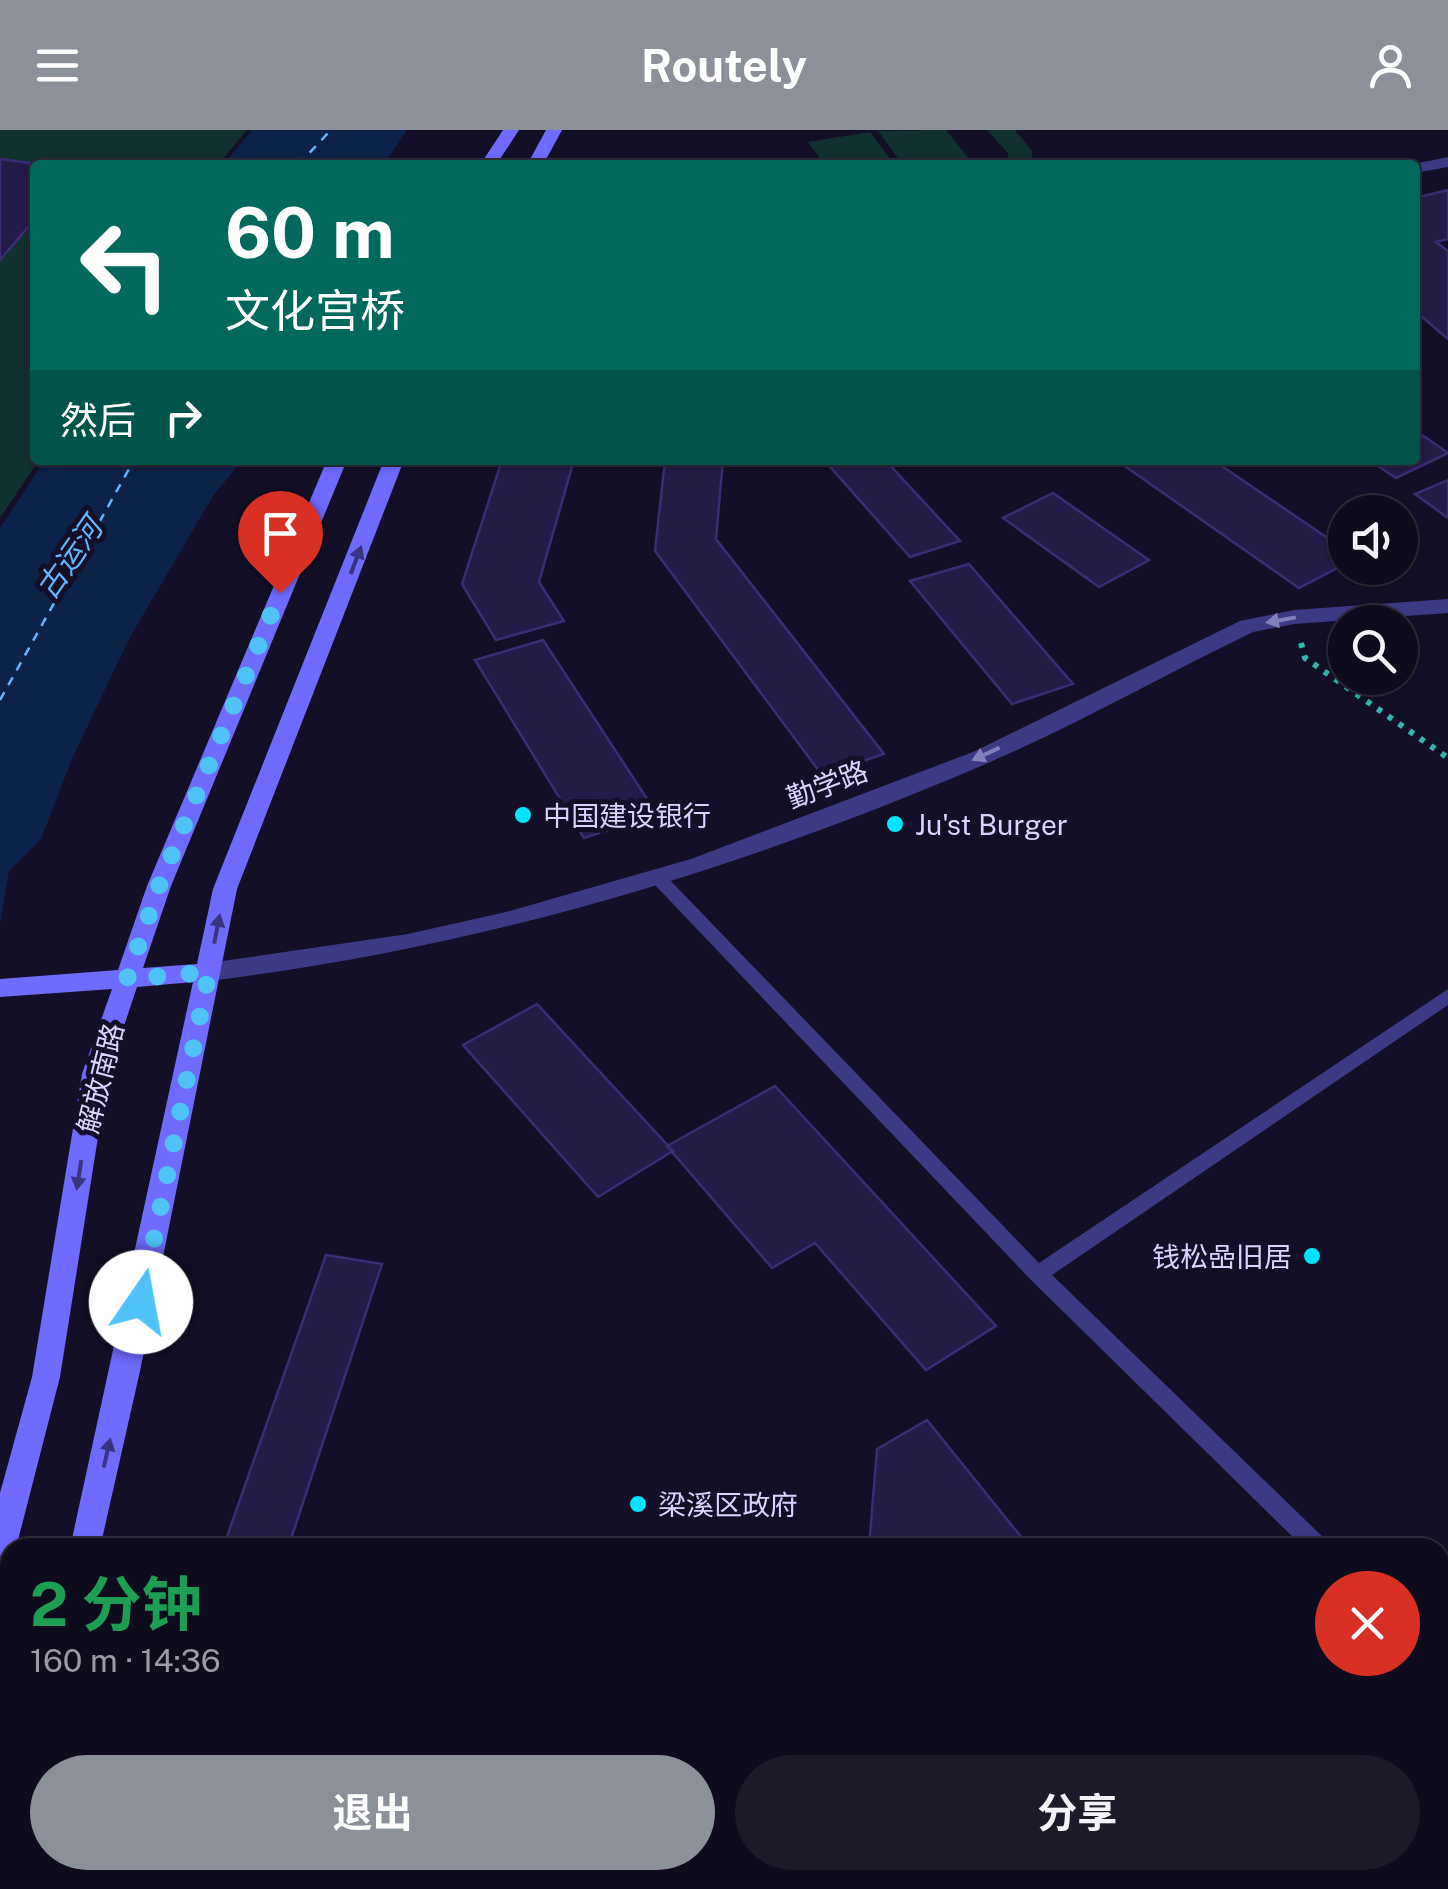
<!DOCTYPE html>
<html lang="zh">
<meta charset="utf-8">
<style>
:root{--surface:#0e0b1c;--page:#1c1929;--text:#f1f3f6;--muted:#9b9ba3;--line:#2e2b3b;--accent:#8c9099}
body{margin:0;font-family:"Public Sans","Noto Sans SC",sans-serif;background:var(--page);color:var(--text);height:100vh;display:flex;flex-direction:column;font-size:38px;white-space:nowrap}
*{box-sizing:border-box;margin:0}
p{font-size:32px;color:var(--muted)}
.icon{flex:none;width:55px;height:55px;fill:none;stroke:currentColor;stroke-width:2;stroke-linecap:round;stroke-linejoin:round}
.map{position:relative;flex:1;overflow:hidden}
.panel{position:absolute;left:0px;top:1408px;width:1450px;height:352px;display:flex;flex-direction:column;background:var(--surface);border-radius:30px 30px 0 0;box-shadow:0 2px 8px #0004,0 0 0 2px var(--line)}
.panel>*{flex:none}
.banner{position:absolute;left:30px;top:30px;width:1390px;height:305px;border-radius:10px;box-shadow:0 2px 8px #0004,0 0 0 2px var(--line);background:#00695c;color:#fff;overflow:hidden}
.fabs{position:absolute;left:1328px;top:365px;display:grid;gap:20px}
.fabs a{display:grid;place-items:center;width:90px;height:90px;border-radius:50%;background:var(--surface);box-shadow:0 2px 8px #0004,0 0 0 2px var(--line);font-size:50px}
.pin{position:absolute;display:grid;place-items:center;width:85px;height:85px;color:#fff;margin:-102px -42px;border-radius:50% 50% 50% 0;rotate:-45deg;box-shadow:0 0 10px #0007}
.pin .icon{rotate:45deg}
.me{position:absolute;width:110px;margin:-55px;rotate:12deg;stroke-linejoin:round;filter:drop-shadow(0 0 8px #0008)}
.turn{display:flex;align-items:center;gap:35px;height:210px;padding:0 30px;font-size:45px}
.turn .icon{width:130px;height:130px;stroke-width:2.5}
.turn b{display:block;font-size:70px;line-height:85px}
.then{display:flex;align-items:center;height:95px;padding:0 30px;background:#0003;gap:20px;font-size:38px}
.round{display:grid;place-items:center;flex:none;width:105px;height:105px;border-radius:52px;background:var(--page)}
.summary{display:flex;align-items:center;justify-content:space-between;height:170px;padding:0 30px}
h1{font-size:60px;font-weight:700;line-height:75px;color:#1e9e55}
.cta{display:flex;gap:20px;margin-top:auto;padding:20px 30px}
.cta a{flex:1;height:115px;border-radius:60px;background:var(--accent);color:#fff;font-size:40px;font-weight:700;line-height:115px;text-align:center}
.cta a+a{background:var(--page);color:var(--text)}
header{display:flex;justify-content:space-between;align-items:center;height:130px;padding:0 30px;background:var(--accent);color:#fff;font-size:45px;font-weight:700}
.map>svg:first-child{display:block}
.green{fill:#12302f}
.water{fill:#0c2248}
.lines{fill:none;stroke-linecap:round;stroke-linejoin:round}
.ferry{stroke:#62b6ff;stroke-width:2.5;stroke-dasharray:9 8;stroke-linecap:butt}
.building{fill:#241b47;stroke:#3b2d73;stroke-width:2.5}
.path{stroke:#2fb8b0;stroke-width:6;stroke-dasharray:5 8;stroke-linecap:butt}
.lane{fill:#3d3a85;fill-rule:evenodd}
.street{fill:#3d3a85;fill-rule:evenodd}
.secondary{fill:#6f6bff;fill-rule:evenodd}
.oneway{fill:#38347d}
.oneway2{fill:#837fbc}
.route{stroke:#4fc3f7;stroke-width:18;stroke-dasharray:0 32.4}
.poi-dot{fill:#00e5ff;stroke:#130f26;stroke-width:4}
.labels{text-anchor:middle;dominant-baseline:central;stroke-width:10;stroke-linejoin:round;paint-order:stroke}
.street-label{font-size:28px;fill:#d9d4ff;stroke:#130f26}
.poi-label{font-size:28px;fill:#d9d4ff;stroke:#130f26;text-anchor:start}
.water-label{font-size:30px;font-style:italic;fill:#62b6ff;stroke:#130f26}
</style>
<header><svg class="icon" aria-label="menu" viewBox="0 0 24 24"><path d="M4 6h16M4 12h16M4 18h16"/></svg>Routely<svg class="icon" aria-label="person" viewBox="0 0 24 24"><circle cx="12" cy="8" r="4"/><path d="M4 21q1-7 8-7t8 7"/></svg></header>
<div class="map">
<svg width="1448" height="1759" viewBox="0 0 1448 1759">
<rect width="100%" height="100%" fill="#130f26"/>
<!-- green -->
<path class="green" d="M0,0H247L218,35H35V330H39L0,388Z
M946,0L974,35H903L878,1Z
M987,0H1015L1032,21V35H1008V23Z
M870,2L895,35H825L808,12Z"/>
<!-- water -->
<path class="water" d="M252,0H407L383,35H223Z
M45,330H243L213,366L129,509L72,629L41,709L9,741L0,795V398Z"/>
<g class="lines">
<!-- ferry -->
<path class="ferry" d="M298,35L331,0
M0,570L134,330"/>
</g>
<!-- building -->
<path class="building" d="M0,29L46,35H35V89L0,130Z
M1448,60V109L1436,112L1448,121V209L1415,181V68Z
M1415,300L1448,323L1396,348L1369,330H1415Z
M502,330H574L539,452L564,491L496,510L462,454Z
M665,330H723L716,409L884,624L822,645L655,421Z
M824,330H885L960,411L910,427Z
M1140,330H1213L1345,420V434L1299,458L1126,337Z
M1448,350V388L1415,364Z
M1053,363L1149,430L1099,457L1003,388Z
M969,434L1073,554L1012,574L910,451Z
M543,510L657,684L584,708L475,530Z
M537,874L673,1021L598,1067L463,915Z
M775,956L996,1196L926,1240L815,1113L772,1138L667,1016Z
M326,1125L382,1134L288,1418H223Z
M927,1290L1030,1418H869L877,1319Z
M687,1750H821L827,1759H693Z
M1092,1750H1146L1133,1759H1099Z"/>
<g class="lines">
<!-- path -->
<path class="path" d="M1301,513L1305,528L1448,628"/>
<!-- lane -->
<path class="lane" d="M661,745L667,747L1039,1133L1448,859V875L1052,1145L1327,1411L1329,1418H1304L1031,1150L655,755L653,751Z
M1440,1516L1448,1519V1543L1440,1540Z"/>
<!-- street -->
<path class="street" d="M1448,27V37L1415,43V35H1409Z
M1448,469V483L1294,494L1253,502C1164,545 1078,594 988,633C737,741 480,818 209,851L197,842L209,833L408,804L506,782L691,729L973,622L1240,491L1294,480Z"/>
<!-- secondary -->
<path class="secondary" d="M503,0H519L496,35H480Z
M546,0H562L543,35H527Z
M327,330H347L171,756L143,838L197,834L213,759L384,330H404L237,759L140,1241L100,1418H70L193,852L137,857L108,944L60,1247L16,1418H10V1429L0,1433V1363L32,1247L82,944L112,859L0,867V849L118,840L147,756Z
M10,1688V1747L0,1751V1693Z"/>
</g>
<!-- one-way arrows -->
<defs><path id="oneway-solid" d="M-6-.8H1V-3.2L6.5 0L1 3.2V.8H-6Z" transform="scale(2.5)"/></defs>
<g class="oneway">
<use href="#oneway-solid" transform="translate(356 430) rotate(-69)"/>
<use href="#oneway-solid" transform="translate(217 799) rotate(-79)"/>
<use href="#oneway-solid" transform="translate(79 1045) rotate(99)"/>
<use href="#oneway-solid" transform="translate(107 1323) rotate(-77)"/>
</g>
<g class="oneway2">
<use href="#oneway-solid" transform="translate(1281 490) rotate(170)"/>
<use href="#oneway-solid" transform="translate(986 624) rotate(155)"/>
</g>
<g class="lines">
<!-- route -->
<path class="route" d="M141,1172L209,842L127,849L159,756L280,463"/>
</g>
<!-- markers -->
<g class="poi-dot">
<circle cx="523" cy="685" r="10"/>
<circle cx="895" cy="694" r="10"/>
<circle cx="1312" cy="1126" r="10"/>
<circle cx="638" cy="1374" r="10"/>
</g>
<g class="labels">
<!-- street labels -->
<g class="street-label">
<text transform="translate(827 654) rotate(-21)">勤学路</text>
<text transform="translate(100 948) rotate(-76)">解放南路</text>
</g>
<!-- poi labels -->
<g class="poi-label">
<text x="543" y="685">中国建设银行</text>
<text x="915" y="694">Ju'st Burger</text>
<text x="1292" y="1126" text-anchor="end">钱松喦旧居</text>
<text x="658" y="1374">梁溪区政府</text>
</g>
<!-- water labels -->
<g class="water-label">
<text transform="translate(69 428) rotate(-55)">古运河</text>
</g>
</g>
</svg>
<div class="fabs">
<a><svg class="icon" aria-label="sound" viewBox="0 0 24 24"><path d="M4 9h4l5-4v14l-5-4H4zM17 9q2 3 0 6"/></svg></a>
<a><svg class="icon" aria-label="search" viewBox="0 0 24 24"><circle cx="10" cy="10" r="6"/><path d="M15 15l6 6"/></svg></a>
</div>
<div class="pin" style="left:280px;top:463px;background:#d93025"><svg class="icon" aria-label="arrive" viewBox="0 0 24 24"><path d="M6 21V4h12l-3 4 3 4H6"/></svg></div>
<svg class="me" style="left:141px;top:1172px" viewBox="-20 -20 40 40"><circle r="19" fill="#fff"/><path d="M0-13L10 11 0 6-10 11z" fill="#4fc3f7"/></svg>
<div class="banner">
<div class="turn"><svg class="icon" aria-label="left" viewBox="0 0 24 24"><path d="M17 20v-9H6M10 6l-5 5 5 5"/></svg><div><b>60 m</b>文化宫桥</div></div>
<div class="then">然后<svg class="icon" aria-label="right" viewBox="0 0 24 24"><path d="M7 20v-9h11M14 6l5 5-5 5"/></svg></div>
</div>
<section class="panel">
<div class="summary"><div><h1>2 分钟</h1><p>160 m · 14:36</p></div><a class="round" style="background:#d93025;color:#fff"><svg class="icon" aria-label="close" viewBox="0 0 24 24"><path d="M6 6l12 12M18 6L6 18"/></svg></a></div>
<div class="cta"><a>退出</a><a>分享</a></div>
</section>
</div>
